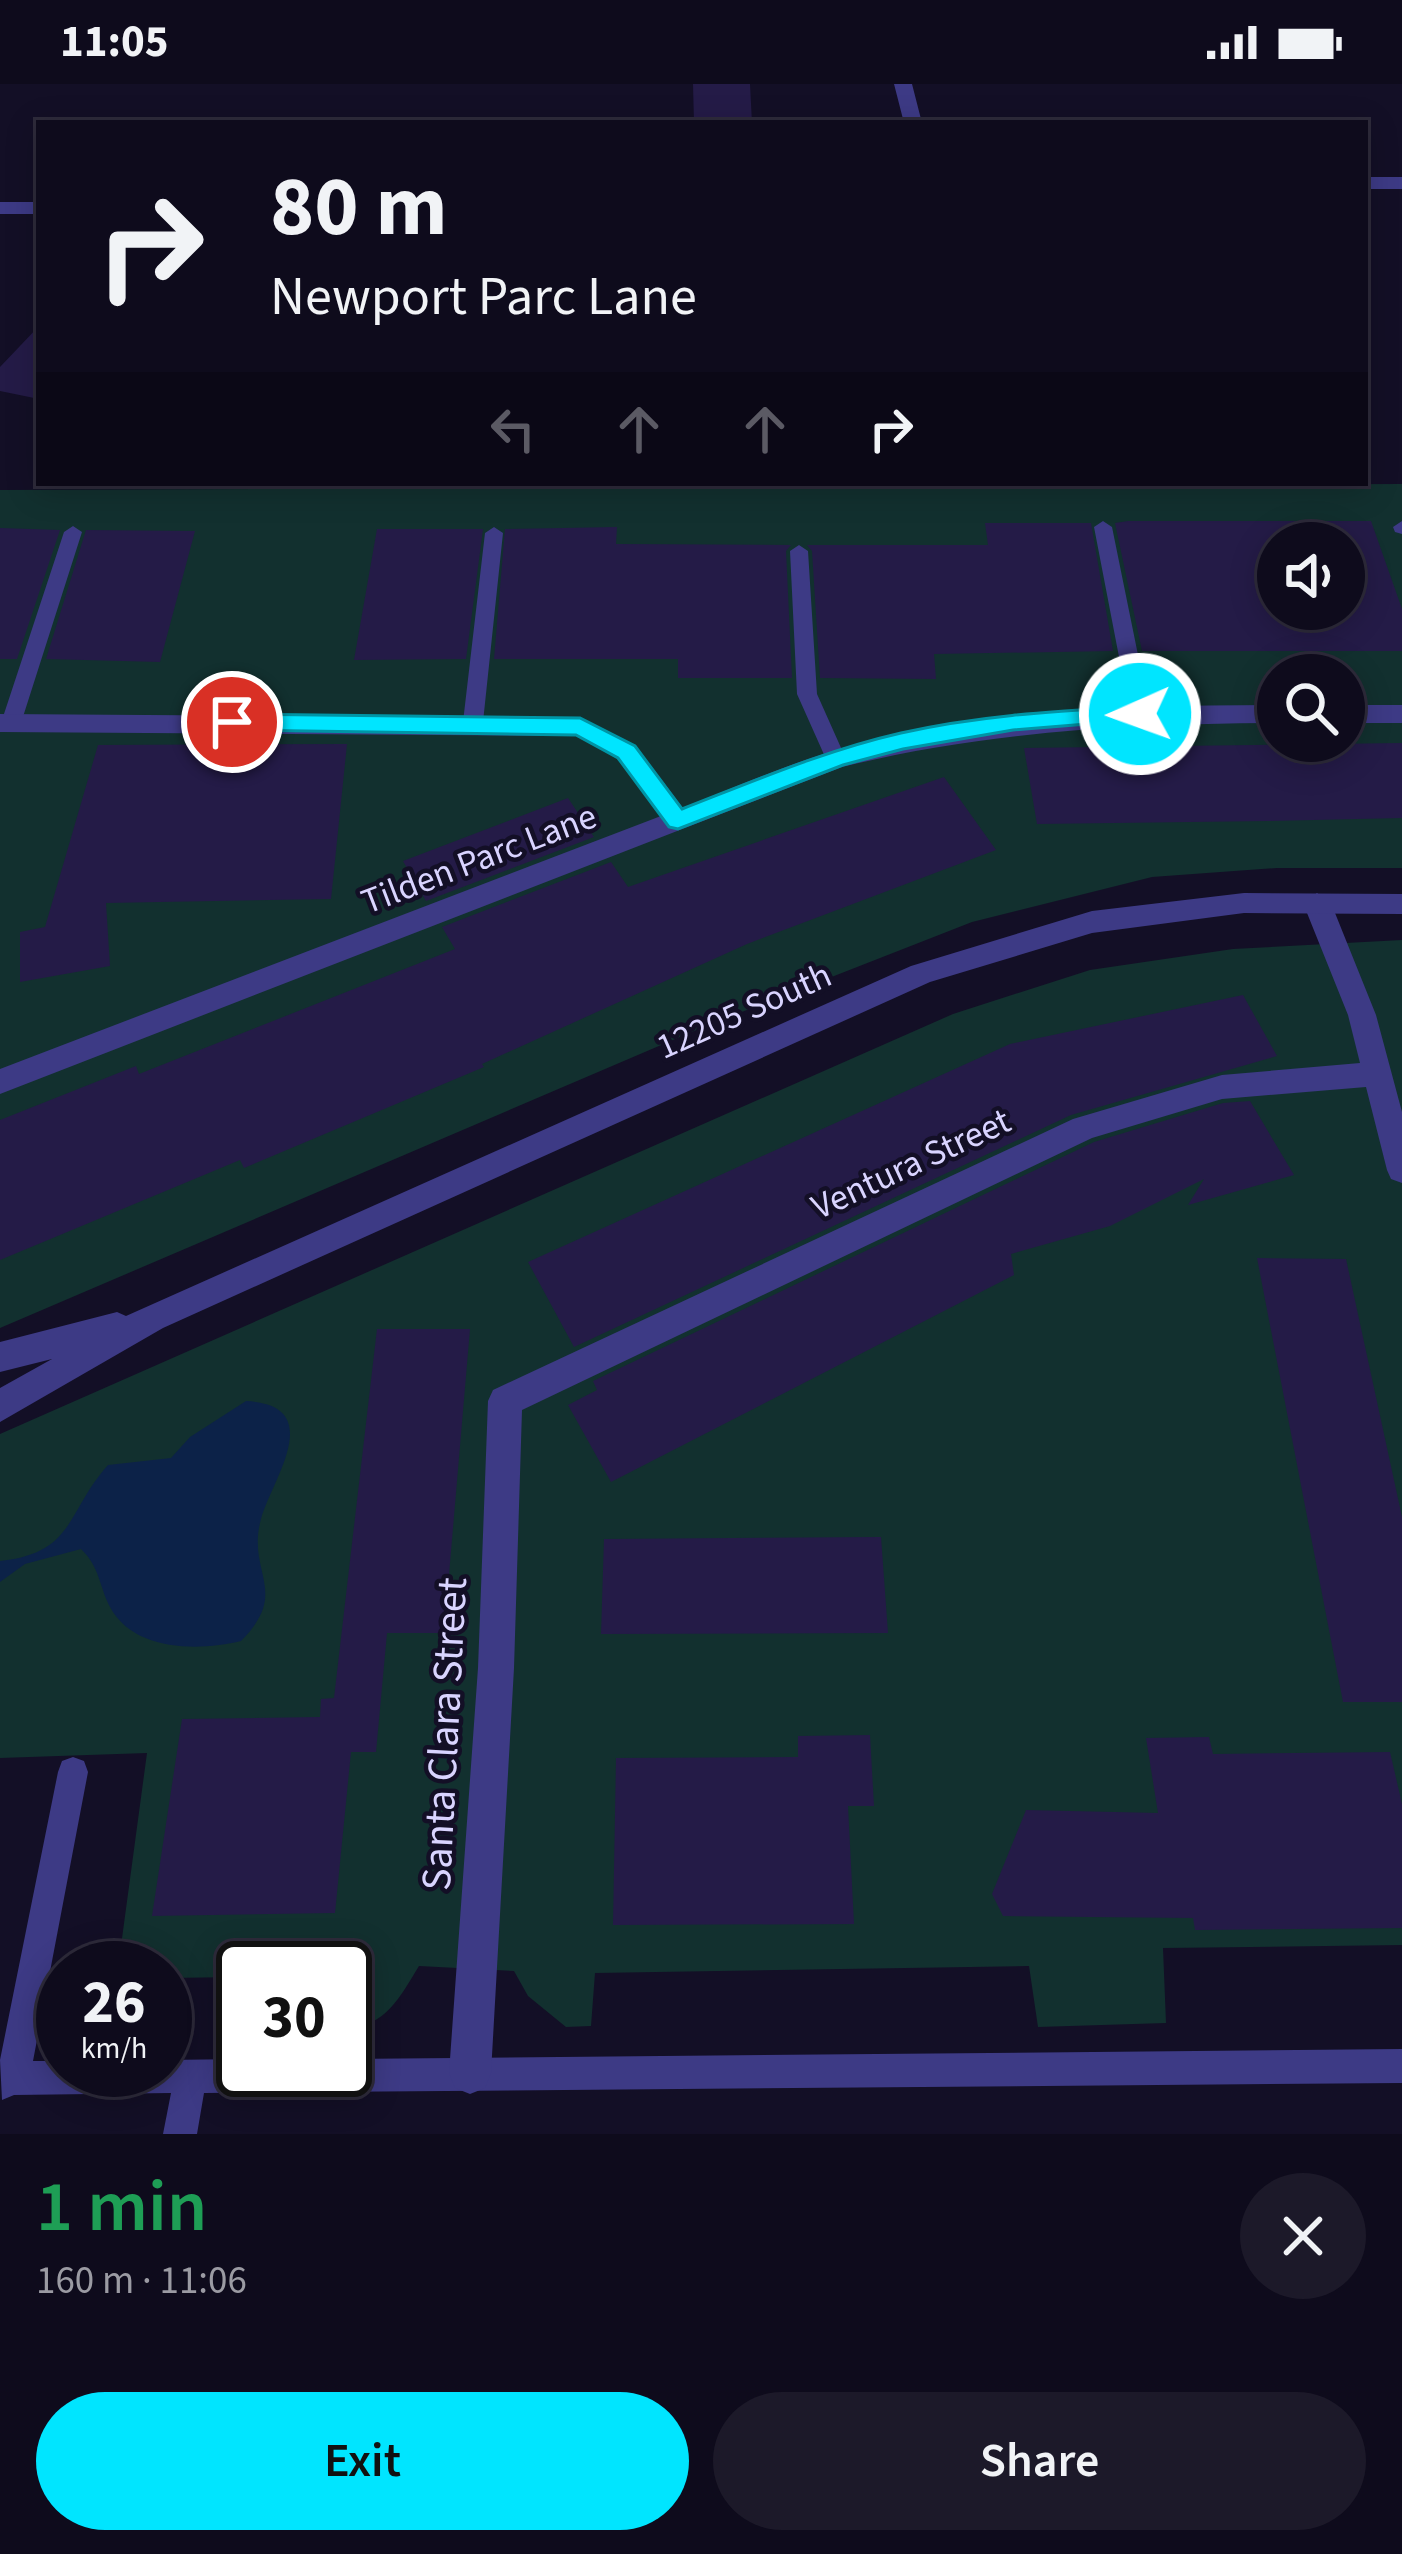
<!DOCTYPE html>
<meta charset="utf-8">
<style>
:root{--surface:#0e0b1c;--page:#1c1929;--text:#f1f3f6;--muted:#9b9ba3;--line:#2e2b3b;--accent:#00e5ff}
body{margin:0;font-family:"Source Sans 3",sans-serif;background:var(--page);color:var(--text);height:100vh;display:flex;flex-direction:column;font-size:45px;white-space:nowrap}
*{box-sizing:border-box;margin:0}
p{font-size:39px;color:var(--muted)}
.icon{flex:none;width:66px;height:66px;fill:none;stroke:currentColor;stroke-width:2;stroke-linecap:round;stroke-linejoin:round}
.map{position:relative;height:2050px;overflow:hidden}
.panel{display:flex;flex-direction:column;background:var(--surface);flex:1}
.panel>*{flex:none}
.hud{position:absolute;left:36px;top:36px;width:1332px;height:366px;border-radius:0px;box-shadow:0 6px 30px #0003,0 0 0 3px var(--line);background:#0e0b1c;color:var(--text);overflow:hidden}
.tools{position:absolute;left:1257px;top:438px;display:grid;gap:24px}
.tools a{display:grid;place-items:center;width:108px;height:108px;border-radius:50%;background:var(--surface);box-shadow:0 6px 30px #0003,0 0 0 3px var(--line);font-size:60px}
.speed{position:absolute;left:36px;top:1857px;display:flex;gap:24px;font-size:60px;font-weight:700;text-align:center}
.speed>*{display:grid;place-content:center;width:156px;height:156px;border-radius:50%;background:var(--surface);box-shadow:0 6px 30px #0003,0 0 0 3px var(--line);line-height:1}
.speed small{font-size:30px;font-weight:400}
.speed .limit{border:6px solid #111;border-radius:18px;background:#fff;color:#111}
.pin{position:absolute;display:grid;place-items:center;width:102px;height:102px;color:#fff;margin:-51px;border:6px solid #fff;border-radius:50%;box-shadow:0 3px 12px #0007}
.me{position:absolute;width:132px;margin:-66px;rotate:268deg;stroke-linejoin:round;filter:drop-shadow(0 0 9px #0008)}
.turn{display:flex;align-items:center;gap:42px;height:252px;padding:0 36px;font-size:54px}
.turn .icon{width:156px;height:156px;stroke-width:2.5}
.turn b{display:block;font-size:84px;line-height:102px}
.lanes{display:flex;align-items:center;height:114px;padding:0 36px;background:#0003;justify-content:center;gap:60px;direction:ltr}
.lanes .off{opacity:.35}
.round{display:grid;place-items:center;flex:none;width:126px;height:126px;border-radius:63px;background:var(--page)}
.overview{display:flex;align-items:center;justify-content:space-between;height:204px;padding:0 36px}
h1{font-size:72px;font-weight:600;line-height:90px;color:#1e9e55}
.cta{display:flex;gap:24px;margin-top:auto;padding:24px 36px}
.cta a{flex:1;height:138px;border-radius:72px;background:var(--accent);color:#111;font-size:48px;font-weight:600;line-height:138px;text-align:center}
.cta a+a{background:var(--page);color:var(--text)}
.status{display:flex;justify-content:space-between;align-items:center;height:84px;padding:0 60px;background:var(--surface);direction:ltr}
.status svg{height:33px;fill:currentColor}
.map>svg:first-child{display:block}
.green{fill:#12302f;fill-rule:evenodd}
.water{fill:#0c2248}
.building{fill:#241b47;fill-rule:evenodd}
.lines{fill:none;stroke-linecap:round;stroke-linejoin:round}
.service{fill:#3d3a85;fill-rule:evenodd}
.minor{fill:#3d3a85;fill-rule:evenodd}
.tertiary{fill:#3d3a85;fill-rule:evenodd}
.route{fill:#00e5ff;stroke:#0095a6;stroke-width:3}
.labels{text-anchor:middle;dominant-baseline:central;stroke-width:9;stroke-linejoin:round;paint-order:stroke}
.street-label{font-size:36px;fill:#d9d4ff;stroke:#130f26}
.near-street-label{font-size:42px;fill:#d9d4ff;stroke:#130f26}
</style>
<div class="status"><b>11:05</b><svg viewBox="0 0 49 12"><path d="M0 12V9h3v3zM5 12V6h3v6zM10 12V3h3v9zM15 12V0h3v12zM26 1h20v11H26zM47 4h2v5h-2z"/></svg></div>
<div class="map">
<svg width="1402" height="2050" viewBox="0 0 1402 2050">
<rect width="100%" height="100%" fill="#130f26"/>
<!-- green -->
<path class="green" d="M1402,400V784H1277L1152,793L972,838L701,944L0,1244V406ZM1278,459H1344V525H1278ZM1278,591H1344V657H1278Z
M1402,856V1861L1163,1864L1166,1939L1038,1943L1029,1882L595,1889L591,1942L566,1943L528,1912L514,1887L419,1882C400,1913 386,1942 346,1945L345,1884H243V1893L165,1894V1884H118L147,1669L0,1674V1350L953,930L1090,886L1233,865Z"/>
<!-- water -->
<path class="water" d="M246,1317C329,1321 271,1397 261,1435C246,1489 291,1507 241,1557C200,1567 134,1568 110,1523C99,1502 100,1483 81,1465L25,1480L0,1498V1477C75,1469 66,1428 108,1381L171,1374L190,1353Z"/>
<!-- building -->
<path class="building" d="M693,0H750L752,39H694Z
M39,242V315L0,307V283Z
M1128,437H1371L1402,525V567H1142L1115,439ZM1278,459H1344V525H1278Z
M985,439H1091L1113,567L934,570L936,595L820,594L812,467L807,461H988Z
M617,443L616,460L791,461L786,467L792,594H678V575H494L505,445Z
M0,444L60,446L17,575H0Z
M377,445H483L466,575L354,576Z
M86,446L195,447L160,578L46,575Z
M1402,659V734L1268,737L1037,740L1024,664Z
M347,660L331,815L106,819L110,882L20,898V848L45,843L98,661Z
M944,693L996,766L747,860L482,980L484,983L244,1084L240,1076L0,1176V1036L136,982L139,990L455,865L442,843L611,778L628,803Z
M568,714L594,753L426,817L403,777Z
M1243,911L1277,972L1071,1031L574,1263L528,1178L1010,960Z
M1250,1017L1294,1091L1188,1121L1204,1095L1110,1142L1011,1170L1014,1191L611,1398L568,1321L597,1306L593,1297L1094,1058L1223,1019Z
M1257,1174L1346,1175L1402,1433V1618H1343Z
M377,1245H470L444,1549H387L376,1668H351L335,1829L152,1832L182,1635L320,1633L321,1615L334,1614Z
M881,1453L888,1549L601,1550L604,1455Z
M870,1651L874,1722H848L854,1840L613,1841L616,1674L798,1673V1652Z
M1209,1653L1213,1670L1390,1668L1402,1720V1844L1195,1846L1193,1834L1003,1832L992,1810L1026,1726L1158,1729L1146,1654Z"/>
<g class="lines">
<!-- service -->
<path class="service" d="M1103,437L1112,443L1150,630L1140,637L1130,630L1094,443Z
M1402,437V450L1395,448L1393,443Z
M73,442L82,448L21,639L18,644H4L1,639L64,448Z
M494,443L503,449L483,638L473,645L463,638L485,449Z
M799,461L808,467L817,610L846,675L836,682L826,675L797,610L790,467Z
M73,1673L84,1677L88,1688L33,1977H63V1986H165V1976L243,1975V1986H345V1975L1402,1965V1999L204,2009L197,2050H163L171,2009L14,2011L2,2016L0,1976L58,1688L62,1677Z"/>
<!-- minor -->
<path class="minor" d="M894,0H912L922,39H904Z
M1365,93H1402V105H1365Z
M0,118H39V130H0Z
M1278,621V639C1130,640 986,647 842,683L0,1010V985L661,732L618,674L576,652L0,648V630L580,634L636,662L683,724C732,705 780,683 830,668C973,622 1130,622 1278,621Z
M1344,621H1402V639H1344Z
M1317,809L1331,819L1376,931L1402,1028V1099L1391,1095L1387,1086L1366,1003L1222,1015L1092,1054L522,1326L514,1584L491,1989L485,2004L470,2010L455,2004L449,1989L478,1584L488,1317L493,1306L1073,1035L1222,991L1360,979L1348,931L1303,819Z"/>
<!-- tertiary -->
<path class="tertiary" d="M1244,809L1402,810V830L1244,829L1092,849L930,898L163,1244L0,1338V1304L52,1275L0,1288V1258L117,1228L126,1232L911,882L1092,827Z"/>
</g>
<!-- route -->
<path class="route" d="M1140,622L1148,624V635L1013,646L903,665L843,681L678,745L669,743L618,674L576,651L232,646L220,638L232,630L580,634L635,662L682,725C754,697 826,666 901,649C980,631 1060,627 1140,622Z"/>
<g class="labels">
<!-- street labels -->
<g class="street-label">
<text transform="translate(479 775) rotate(-21)">Tilden Parc Lane</text>
<text transform="translate(744 927) rotate(-24)">12205 South</text>
<text transform="translate(911 1080) rotate(-25)">Ventura Street</text>
</g>
<!-- near-street labels -->
<g class="near-street-label">
<text transform="translate(445 1650) rotate(-87)">Santa Clara Street</text>
</g>
</g>
</svg>
<div class="tools">
<a><svg class="icon" aria-label="sound" viewBox="0 0 24 24"><path d="M4 9h4l5-4v14l-5-4H4zM17 9q2 3 0 6"/></svg></a>
<a><svg class="icon" aria-label="search" viewBox="0 0 24 24"><circle cx="10" cy="10" r="6"/><path d="M15 15l6 6"/></svg></a>
</div>
<div class="speed"><div>26<small>km/h</small></div><div class="limit">30</div></div>
<div class="pin" style="left:232px;top:638px;background:#d93025"><svg class="icon" aria-label="arrive" viewBox="0 0 24 24"><path d="M6 21V4h12l-3 4 3 4H6"/></svg></div>
<svg class="me" style="left:1140px;top:630px" viewBox="-20 -20 40 40"><circle r="17" fill="#00e5ff" stroke="#fff" stroke-width="3"/><path d="M0-11L8 9 0 5-8 9z" fill="#fff"/></svg>
<div class="hud">
<div class="turn"><svg class="icon" aria-label="right" viewBox="0 0 24 24"><path d="M7 20v-9h11M14 6l5 5-5 5"/></svg><div><b>80 m</b>Newport Parc Lane</div></div>
<div class="lanes"><svg class="icon off" aria-label="left" viewBox="0 0 24 24"><path d="M17 20v-9H6M10 6l-5 5 5 5"/></svg><svg class="icon off" aria-label="ahead" viewBox="0 0 24 24"><path d="M12 20V5M6 11l6-6 6 6"/></svg><svg class="icon off" aria-label="ahead" viewBox="0 0 24 24"><path d="M12 20V5M6 11l6-6 6 6"/></svg><svg class="icon" aria-label="right" viewBox="0 0 24 24"><path d="M7 20v-9h11M14 6l5 5-5 5"/></svg></div>
</div>
</div>
<section class="panel">
<div class="overview"><div><h1>1 min</h1><p>160 m · 11:06</p></div><a class="round"><svg class="icon" aria-label="close" viewBox="0 0 24 24"><path d="M6 6l12 12M18 6L6 18"/></svg></a></div>
<div class="cta"><a>Exit</a><a>Share</a></div>
</section>
